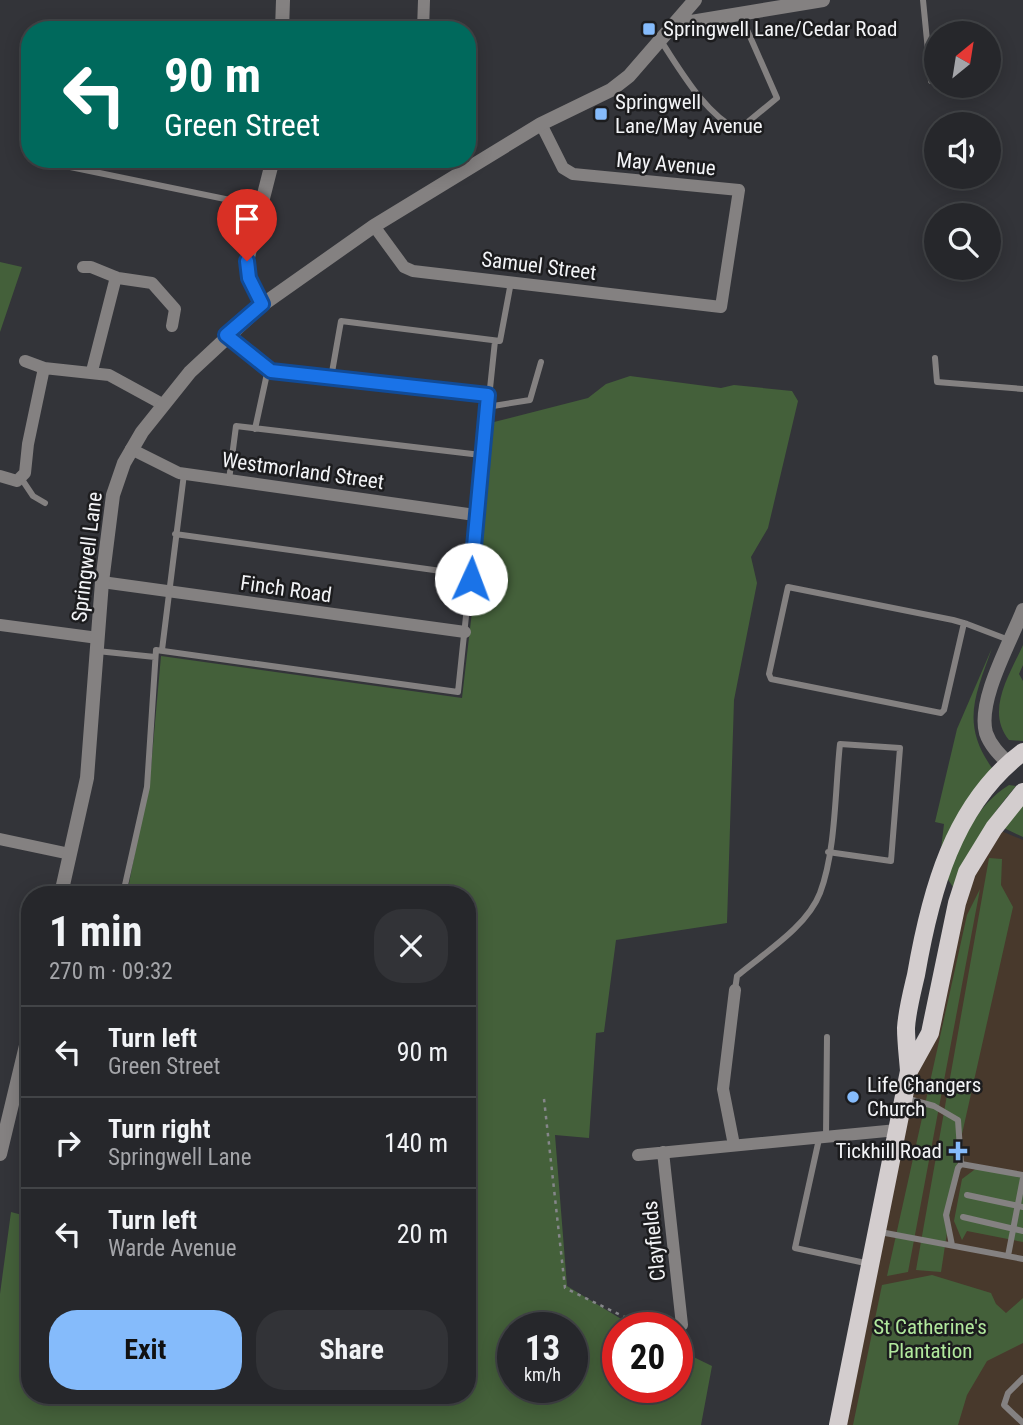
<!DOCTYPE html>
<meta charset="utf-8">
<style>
:root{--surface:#26272b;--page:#323337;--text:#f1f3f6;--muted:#a4a5a9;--line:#424447;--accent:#85bbfb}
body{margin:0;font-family:"Roboto Condensed",sans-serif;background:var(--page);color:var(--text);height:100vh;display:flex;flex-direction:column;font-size:26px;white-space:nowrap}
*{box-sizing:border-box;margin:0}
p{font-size:23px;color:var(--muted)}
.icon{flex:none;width:38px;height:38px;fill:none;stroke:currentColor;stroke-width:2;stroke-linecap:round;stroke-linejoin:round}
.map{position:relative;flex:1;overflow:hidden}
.side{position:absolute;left:21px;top:886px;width:455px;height:518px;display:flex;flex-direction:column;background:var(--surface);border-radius:28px;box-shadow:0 4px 18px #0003,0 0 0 2px var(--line)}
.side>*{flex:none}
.top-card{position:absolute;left:21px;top:21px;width:455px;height:147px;border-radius:28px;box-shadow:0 4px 18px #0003,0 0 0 2px var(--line);background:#00695c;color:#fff;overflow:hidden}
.needle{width:46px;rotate:30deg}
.buttons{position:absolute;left:924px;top:21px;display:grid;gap:14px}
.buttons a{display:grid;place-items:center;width:77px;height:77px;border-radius:50%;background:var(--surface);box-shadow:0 4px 18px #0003,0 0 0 2px var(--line);font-size:35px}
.speed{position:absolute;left:497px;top:1312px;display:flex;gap:14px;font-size:35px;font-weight:700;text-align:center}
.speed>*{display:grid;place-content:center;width:91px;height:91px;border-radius:50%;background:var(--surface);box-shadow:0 4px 18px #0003,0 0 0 2px var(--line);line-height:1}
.speed small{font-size:18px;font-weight:400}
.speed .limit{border:10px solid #d22;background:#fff;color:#111}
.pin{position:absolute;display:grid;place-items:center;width:60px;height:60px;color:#fff;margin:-72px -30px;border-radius:50% 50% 50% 0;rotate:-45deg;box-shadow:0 0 7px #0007}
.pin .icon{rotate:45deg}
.me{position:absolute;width:77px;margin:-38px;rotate:2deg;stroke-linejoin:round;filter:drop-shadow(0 0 5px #0008)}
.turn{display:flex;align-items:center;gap:24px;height:147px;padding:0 28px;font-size:32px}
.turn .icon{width:91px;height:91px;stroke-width:2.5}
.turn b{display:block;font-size:49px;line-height:60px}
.round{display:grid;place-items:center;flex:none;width:74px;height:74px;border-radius:28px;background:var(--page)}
.head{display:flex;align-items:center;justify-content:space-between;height:119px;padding:0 28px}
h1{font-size:42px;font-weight:700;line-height:52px}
.action{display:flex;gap:14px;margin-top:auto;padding:14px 28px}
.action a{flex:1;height:80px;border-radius:28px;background:var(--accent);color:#111;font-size:28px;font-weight:700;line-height:80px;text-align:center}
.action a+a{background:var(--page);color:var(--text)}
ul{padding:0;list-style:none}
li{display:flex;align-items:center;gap:21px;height:91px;padding:0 28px;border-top:2px solid var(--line)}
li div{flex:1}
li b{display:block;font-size:26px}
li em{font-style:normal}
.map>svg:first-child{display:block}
.medical{fill:#48392c}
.green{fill:#44603a;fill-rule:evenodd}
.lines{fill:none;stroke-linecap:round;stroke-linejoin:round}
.path{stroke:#85868a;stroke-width:2.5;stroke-dasharray:3.5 5;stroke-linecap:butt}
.service{stroke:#848181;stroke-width:6}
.minor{stroke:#848181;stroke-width:12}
.tertiary{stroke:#848181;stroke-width:14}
.primary{stroke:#d3cdce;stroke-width:18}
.route-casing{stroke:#114b97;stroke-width:18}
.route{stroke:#1a73e8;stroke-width:12}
.poi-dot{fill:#85bbfb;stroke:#1c1c1e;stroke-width:2.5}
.labels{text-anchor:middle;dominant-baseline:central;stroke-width:5;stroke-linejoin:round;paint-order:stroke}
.poi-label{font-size:21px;fill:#f3f4f7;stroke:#1c1c1e;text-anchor:start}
.street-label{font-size:21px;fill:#f3f4f7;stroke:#1c1c1e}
.park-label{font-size:21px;fill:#b1e89d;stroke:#1c1c1e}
</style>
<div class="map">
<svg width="1023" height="1425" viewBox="0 0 1023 1425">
<rect width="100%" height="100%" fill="#333439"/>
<!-- medical -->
<path class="medical" d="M994,828L1023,840V1425H838L909,1071L930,1033L957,903Z"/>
<!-- green -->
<path class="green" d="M0,262L22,267L0,332Z
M630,376L721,388L734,385L792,391L798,401L768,528L751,557L757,583L734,700L727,923L616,940L604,1032L596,1033L589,1138L555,1135L567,1286L636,1328H618V1388H677V1349L712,1366L701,1425H0V1294L11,1212L30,1217V1395H467V894H127L151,768L161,656L462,698L494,422L588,398L606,384ZM513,1328H572V1388H513Z
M1023,645V665L1019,674L1023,681V741L1009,740C985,711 1010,674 1023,645Z
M992,648C976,694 960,723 992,768L941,849L944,824L935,822L957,729Z
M1009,785L1016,786C989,817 970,848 953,887L945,875C962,842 976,805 1009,785Z
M1023,804V837L1004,828Z
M989,858L1002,859L1001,885L1013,907L962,1134L941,1272L916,1270Z
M980,889L908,1272L887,1276L967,915Z
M978,1167L1023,1176V1242L967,1231L962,1240L954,1221L962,1179Z
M932,1275L991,1293L996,1304L1006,1313L1023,1298V1343L987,1361L967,1395L958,1425H853L882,1285Z"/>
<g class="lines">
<!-- path -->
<path class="path" d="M544,1099L565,1288L647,1328
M652,1328L658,1327L668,1312"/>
<!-- service -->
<path class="service" d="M923,0L931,81
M661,41C681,71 705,114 738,130L777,98L741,16
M51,163L259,206
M935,358L937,382L1023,389
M331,378L341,321L500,341L511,282
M487,407L530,400L541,362
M255,429L268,369
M21,478L33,496L45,503
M229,480L236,426L481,455
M175,534L470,575
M964,623L944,710L941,713L771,679L769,674L788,587L953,620L967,624L1009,640
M162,650L184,474
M97,651L155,657
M123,894L147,787L156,650L458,692L495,341
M735,990L737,976C764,953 807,927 820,893C836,851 835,789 840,744L900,748L891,861L828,852
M905,1098L934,1106L958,1120L961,1164
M826,1136L827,1037
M819,1139L795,1248L870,1264
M967,1195L1023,1207
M963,1217L1023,1231
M880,1232L1023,1259
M952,1245L946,1215L958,1168L961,1164L1023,1175
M1008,1256L1023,1178
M1023,1378L1008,1393L1004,1405L1023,1423"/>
<!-- minor -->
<path class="minor" d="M423,30L424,0
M374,226L404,267L413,271L721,307L739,190L573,174L563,168L541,124
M83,267H91L118,278L152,283L175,309L172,326
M226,335L271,371L488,395
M25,361L44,368L109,375L164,405
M92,371L116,277
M131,449L179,473L475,515
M0,476L17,481L25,473L28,444L44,368
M102,582L465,632
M0,625L98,638
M0,839L70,854
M734,1145L723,1089L735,990
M663,1152L682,1325
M638,1155L897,1130"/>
<!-- tertiary -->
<path class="tertiary" d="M673,25L823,0
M282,30L283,0
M262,305L249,277L247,261L273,159
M1008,763C999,754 990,745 986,733C977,700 1011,641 1023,610
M61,894L87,778L102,582L113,495L124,463L142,432L190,372L262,305L374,226L541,124L611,90L629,76L695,0
M0,1154L30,1029"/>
<!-- primary -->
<path class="primary" d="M909,1071L930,1033L957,903L967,872L994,828L1023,792
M838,1425L909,1071C908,1057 906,1042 906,1028C907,1011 912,992 916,975C930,894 953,804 1023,752"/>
</g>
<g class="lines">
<defs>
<path id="route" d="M247,261L249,278L262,304L226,335L271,371L488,395L471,579"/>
</defs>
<!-- route casing -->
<use href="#route" class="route-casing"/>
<!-- route -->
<use href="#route" class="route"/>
</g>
<!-- markers -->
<g class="poi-dot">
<rect x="642" y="22" width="14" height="14" rx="3.5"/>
<rect x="594" y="107" width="14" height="14" rx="3.5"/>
<circle cx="853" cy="1097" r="7"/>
<path d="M954.5 1140.5h7v7h7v7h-7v7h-7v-7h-7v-7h7z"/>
</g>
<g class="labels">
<!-- poi labels -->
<g class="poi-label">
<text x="663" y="29">Springwell Lane/Cedar Road</text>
<text x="615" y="102">Springwell<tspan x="615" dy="24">Lane/May Avenue</tspan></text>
<text x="867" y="1085">Life Changers<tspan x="867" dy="24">Church</tspan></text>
<text x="942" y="1151" text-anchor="end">Tickhill Road</text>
</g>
<!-- street labels -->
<g class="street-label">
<text transform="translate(666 164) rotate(5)">May Avenue</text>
<text transform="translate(539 266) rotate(7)">Samuel Street</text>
<text transform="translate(303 471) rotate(8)">Westmorland Street</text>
<text transform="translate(87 557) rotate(-83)">Springwell Lane</text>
<text transform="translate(286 589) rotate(8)">Finch Road</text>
<text transform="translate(654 1241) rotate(-96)">Clayfields</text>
</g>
<!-- park labels -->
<g class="park-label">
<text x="930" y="1327">St Catherine's<tspan x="930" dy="24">Plantation</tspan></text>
</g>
</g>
</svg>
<div class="buttons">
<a><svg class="needle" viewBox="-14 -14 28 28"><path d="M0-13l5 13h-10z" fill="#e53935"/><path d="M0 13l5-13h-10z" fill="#a4a5a9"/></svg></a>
<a><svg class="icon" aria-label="sound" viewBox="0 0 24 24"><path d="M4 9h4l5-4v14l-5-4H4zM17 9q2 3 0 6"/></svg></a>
<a><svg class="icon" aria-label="search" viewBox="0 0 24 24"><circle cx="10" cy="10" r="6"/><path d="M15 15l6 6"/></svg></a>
</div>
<div class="speed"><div>13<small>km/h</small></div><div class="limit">20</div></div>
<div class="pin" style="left:247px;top:261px;background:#d93025"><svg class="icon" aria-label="arrive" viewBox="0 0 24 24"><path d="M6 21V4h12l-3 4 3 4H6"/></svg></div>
<svg class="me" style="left:471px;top:579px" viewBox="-20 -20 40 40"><circle r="19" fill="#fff"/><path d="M0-13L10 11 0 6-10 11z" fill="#1a73e8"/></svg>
<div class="top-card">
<div class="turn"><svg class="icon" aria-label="left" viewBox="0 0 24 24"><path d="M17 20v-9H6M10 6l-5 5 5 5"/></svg><div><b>90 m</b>Green Street</div></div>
</div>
<section class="side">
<div class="head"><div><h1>1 min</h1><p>270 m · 09:32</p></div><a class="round"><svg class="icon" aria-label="close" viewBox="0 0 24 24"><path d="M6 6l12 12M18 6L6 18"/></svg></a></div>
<ul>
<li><svg class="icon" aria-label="left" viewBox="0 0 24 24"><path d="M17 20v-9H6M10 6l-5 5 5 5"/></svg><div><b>Turn left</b><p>Green Street</p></div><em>90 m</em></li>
<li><svg class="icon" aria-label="right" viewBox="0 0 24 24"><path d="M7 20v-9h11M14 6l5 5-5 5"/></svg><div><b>Turn right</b><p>Springwell Lane</p></div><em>140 m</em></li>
<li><svg class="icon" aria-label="left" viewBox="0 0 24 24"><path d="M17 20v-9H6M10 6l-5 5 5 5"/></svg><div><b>Turn left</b><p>Warde Avenue</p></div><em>20 m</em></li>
</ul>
<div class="action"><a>Exit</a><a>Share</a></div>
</section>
</div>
